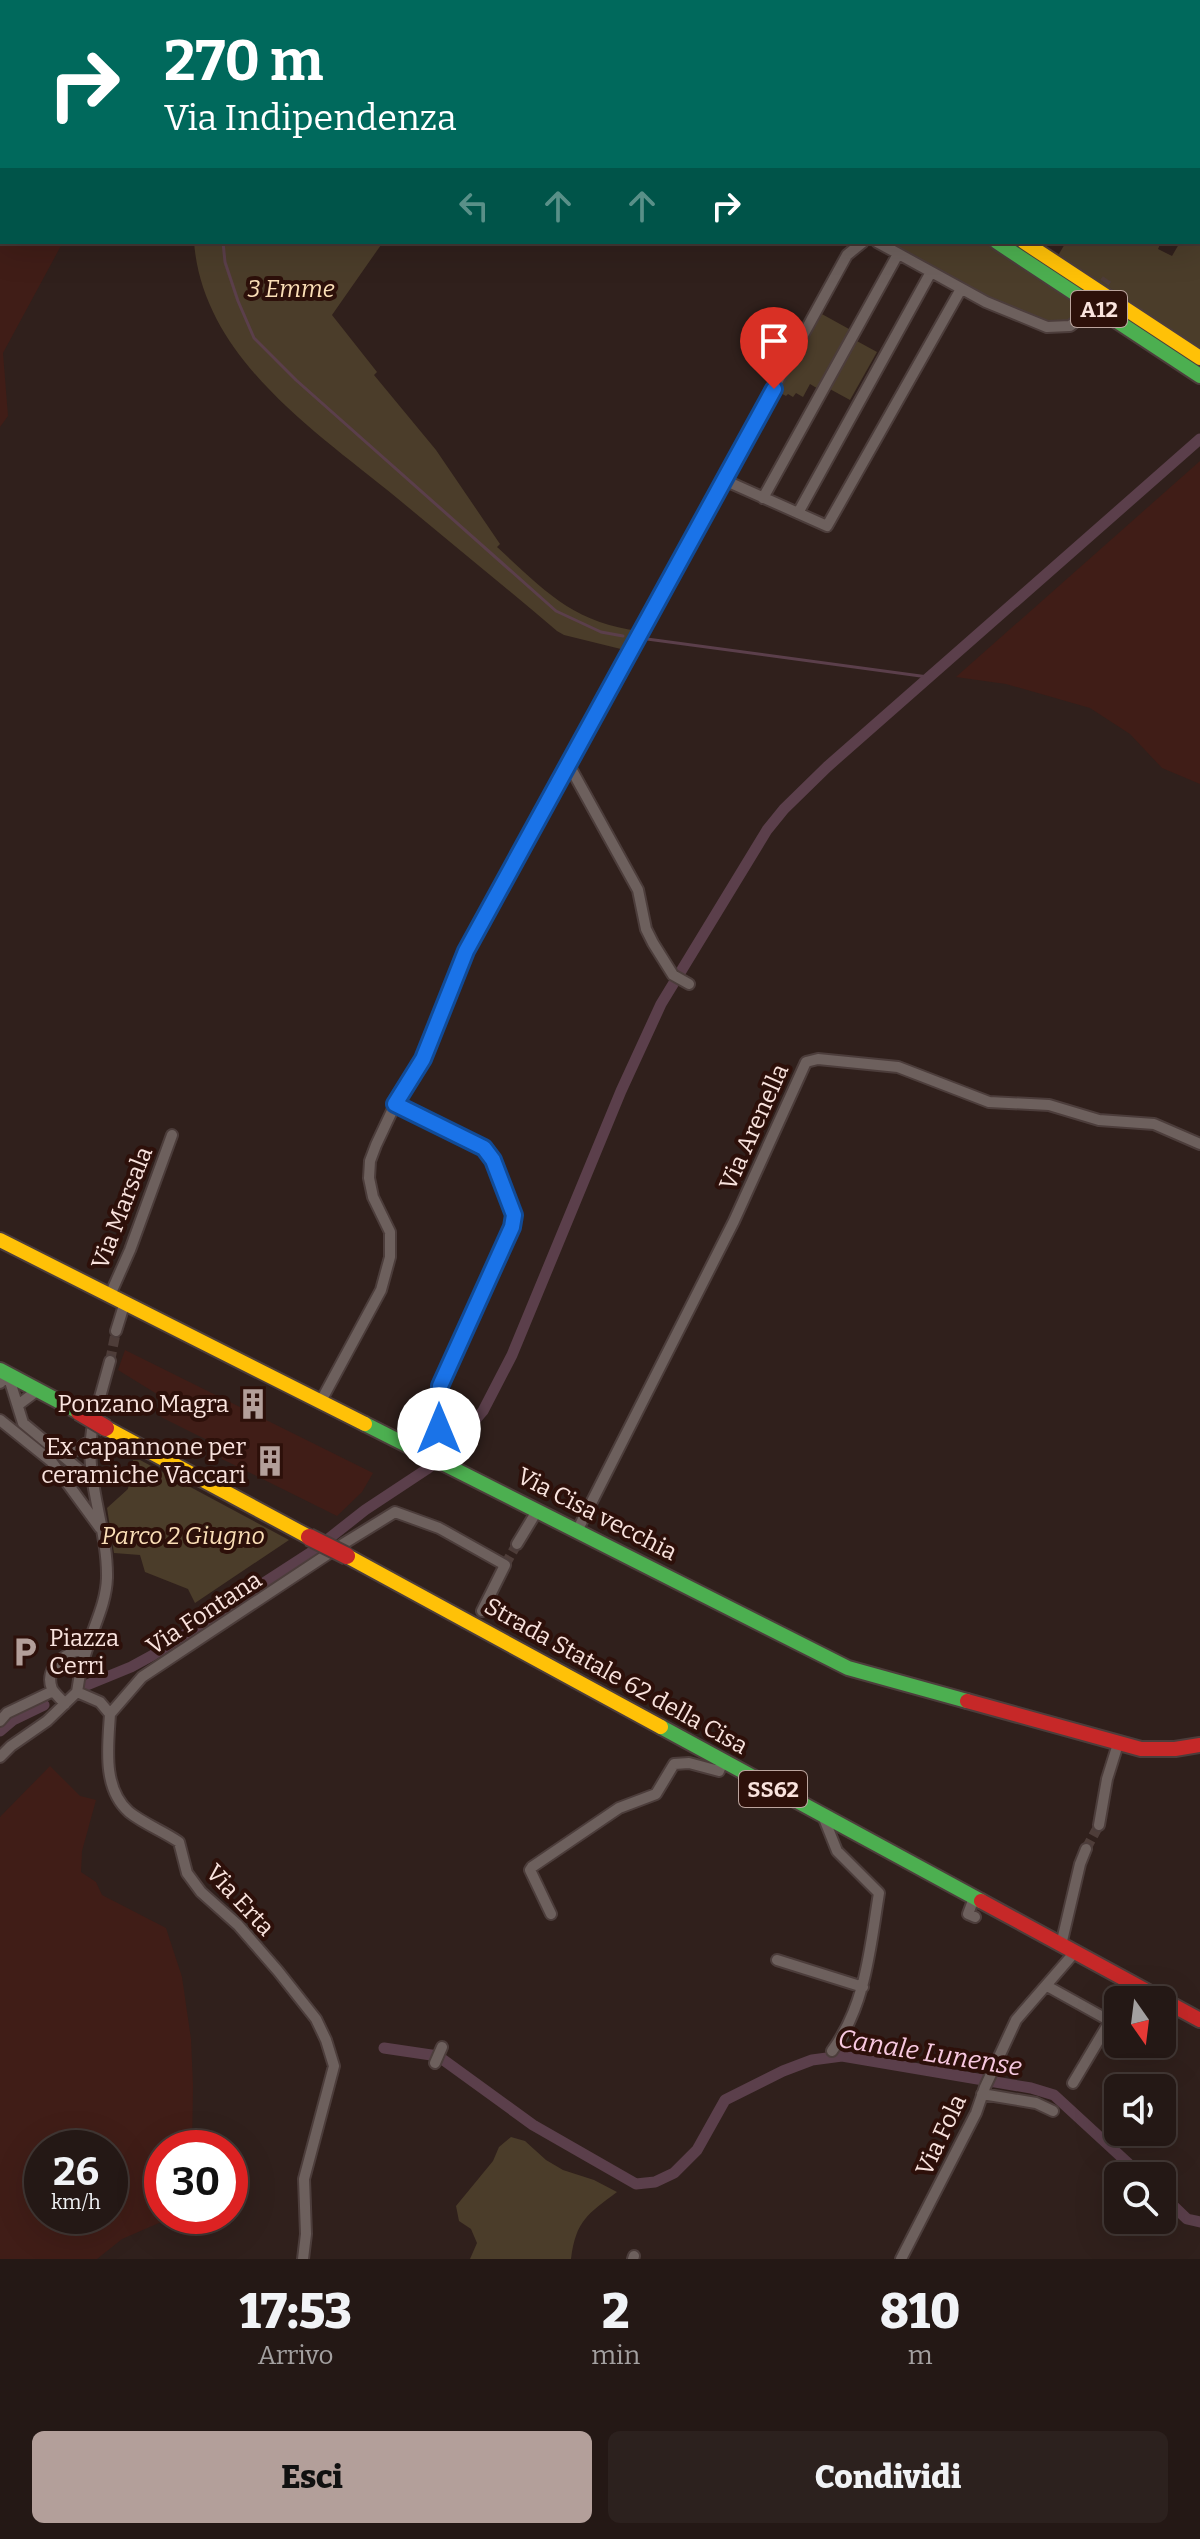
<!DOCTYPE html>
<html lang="it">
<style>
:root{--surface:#241815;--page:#2c211e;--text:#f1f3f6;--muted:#a3a0a0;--line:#413734;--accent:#b39f9a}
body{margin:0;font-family:Bitter,serif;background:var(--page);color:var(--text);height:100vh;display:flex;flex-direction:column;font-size:30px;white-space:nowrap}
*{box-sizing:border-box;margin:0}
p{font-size:26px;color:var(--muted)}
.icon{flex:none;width:44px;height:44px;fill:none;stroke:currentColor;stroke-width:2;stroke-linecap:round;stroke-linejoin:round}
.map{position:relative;height:2259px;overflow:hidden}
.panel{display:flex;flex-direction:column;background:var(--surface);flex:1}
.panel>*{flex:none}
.top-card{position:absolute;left:0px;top:0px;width:1200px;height:244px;box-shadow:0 8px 32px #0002,0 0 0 2px var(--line);background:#00695c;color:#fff;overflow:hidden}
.needle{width:52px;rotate:166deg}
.buttons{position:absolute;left:1104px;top:1986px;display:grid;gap:16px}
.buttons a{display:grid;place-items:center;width:72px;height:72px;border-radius:12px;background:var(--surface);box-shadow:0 8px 32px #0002,0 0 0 2px var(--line);font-size:40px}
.speed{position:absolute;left:24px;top:2130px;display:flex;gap:16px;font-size:40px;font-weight:700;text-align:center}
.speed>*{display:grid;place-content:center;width:104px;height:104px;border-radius:50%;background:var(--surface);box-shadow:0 8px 32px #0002,0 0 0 2px var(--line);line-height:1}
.speed small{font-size:20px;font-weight:400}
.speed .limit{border:12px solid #d22;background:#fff;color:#111}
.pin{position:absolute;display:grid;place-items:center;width:68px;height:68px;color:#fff;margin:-82px -34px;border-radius:50% 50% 50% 0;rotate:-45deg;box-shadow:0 0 8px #0007}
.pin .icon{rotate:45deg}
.me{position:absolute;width:88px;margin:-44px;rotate:0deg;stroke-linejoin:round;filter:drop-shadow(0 0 6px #0008)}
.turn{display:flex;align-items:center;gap:28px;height:168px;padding:0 32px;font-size:36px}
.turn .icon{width:104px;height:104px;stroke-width:2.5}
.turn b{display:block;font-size:56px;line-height:68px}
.lanes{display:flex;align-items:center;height:76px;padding:0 32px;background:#0003;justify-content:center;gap:40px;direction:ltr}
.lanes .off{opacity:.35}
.eta{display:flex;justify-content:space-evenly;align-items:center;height:136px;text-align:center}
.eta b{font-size:48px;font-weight:800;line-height:56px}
.action{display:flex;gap:16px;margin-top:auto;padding:16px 32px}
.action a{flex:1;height:92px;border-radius:12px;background:var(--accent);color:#111;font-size:32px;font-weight:800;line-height:92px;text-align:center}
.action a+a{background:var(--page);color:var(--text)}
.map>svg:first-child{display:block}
.built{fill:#401d17;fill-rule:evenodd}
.green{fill:#4b3d2a}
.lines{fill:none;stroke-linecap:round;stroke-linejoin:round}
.stream{stroke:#5b3f4b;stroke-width:3}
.canal{stroke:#5b3f4b;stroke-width:11}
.street-tunnel{stroke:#4e3d39;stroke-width:10;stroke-dasharray:10 5;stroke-linecap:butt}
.street-casing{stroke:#4c3d3b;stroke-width:14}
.fast-casing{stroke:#4c3d3b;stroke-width:18}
.slow-casing{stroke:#4c3d3b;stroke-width:18}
.jam-casing{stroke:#4c3d3b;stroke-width:18}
.street{stroke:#6d605d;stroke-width:10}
.fast{stroke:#4caf50;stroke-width:14}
.slow{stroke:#ffc107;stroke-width:14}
.jam{stroke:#c62828;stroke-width:14}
.jam-bridge-casing{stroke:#4c3d3b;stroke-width:20;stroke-linecap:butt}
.jam-bridge{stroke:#c62828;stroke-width:16}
.route-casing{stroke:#114b97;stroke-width:20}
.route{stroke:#1a73e8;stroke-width:14}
.labels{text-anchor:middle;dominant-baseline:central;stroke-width:8;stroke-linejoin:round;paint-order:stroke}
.shield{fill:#2d100a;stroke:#bca49e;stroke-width:2}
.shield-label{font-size:22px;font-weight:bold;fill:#f9e3de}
.park-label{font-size:24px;font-style:italic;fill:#fbdfb7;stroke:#2d100a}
.street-label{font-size:24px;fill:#f9e3de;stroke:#2d100a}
.poi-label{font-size:24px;fill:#f9e3de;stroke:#2d100a;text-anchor:end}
.water-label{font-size:26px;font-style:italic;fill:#f8c9e1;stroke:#2d100a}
</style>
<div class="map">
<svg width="1200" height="2259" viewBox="0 0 1200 2259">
<rect width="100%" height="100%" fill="#30201c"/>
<!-- built -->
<path class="built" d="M0,0H111L112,2H2V242H63L3,353L8,416L0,427Z
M1200,461V784L1162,768L1130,734L1090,708L1006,684L956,677Z
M125,1350L373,1473L362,1492L337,1516L222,1459L221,1447L161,1417L165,1399L118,1370Z
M50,1766L80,1796L96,1800L82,1851L81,1872L96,1882L102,1895L166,1928L182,1977L191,2039L193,2085L192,2148H162V2216H188L182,2220L159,2223L122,2239L97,2259H0V1817ZM110,2148V2216H42V2148Z"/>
<!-- green -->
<path class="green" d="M1170,0H1200V354L1056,259L1066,242H1161L1158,249L1172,256L1179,244L1176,242H1198V2H1170Z
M194,242H383L332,315L377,372L374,375L436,450L500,544L497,547C544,590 573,623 640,631L629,651L564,635L557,631C504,586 450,542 397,498C315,431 203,358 194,242Z
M878,242H990L1088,306L1079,319L1059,328L986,302Z
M820,313L858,334L855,340L877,352L850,400L828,388L825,393L810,384L803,397L796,393L793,397L788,394L786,396L775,390Z
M133,1460H140L289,1540L195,1603L188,1589L145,1572L140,1555L114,1553L107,1508L128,1489Z
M511,2137L525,2141L546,2160L563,2170L594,2180L617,2192C588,2214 576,2220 571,2259H470L477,2243L471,2229L459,2221L456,2206L493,2161L499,2147Z"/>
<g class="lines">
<!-- stream -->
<path class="stream" d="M299,2L300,0
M223,242L225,262L238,301L254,338L296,380L556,611L601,632L623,636
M647,639L928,677"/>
<!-- canal -->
<path class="canal" d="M87,1685L131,1667L153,1655L313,1551L365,1510L427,1469L449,1450L483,1411L512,1355L621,1091L661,1004L767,830L784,809L827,767L1200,439
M0,1731L13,1720L44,1705
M384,2048L438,2056L533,2125L636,2184L655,2182L674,2173L697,2150L725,2100L783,2071L812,2060L842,2056L1031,2088L1054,2095L1142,2176
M1162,2195L1187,2219L1200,2222"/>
<!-- street-tunnel -->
<path class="street-tunnel" d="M1096,295L1107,279
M110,1361L116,1331
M505,1565L517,1544
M1086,1849L1099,1825"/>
<defs>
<path id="street" d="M877,242L986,302L1047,327L1070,326L1079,319L1088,306
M724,480L827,526L961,289
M763,498L898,254
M798,513L931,272
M569,765L638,890L646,929L653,943L673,975L689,984
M395,1104L484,1148L493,1160L514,1215L512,1227L440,1386L439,1429L426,1454
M110,1295L130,1250L172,1135
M116,1331L125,1302
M0,1383L8,1375L23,1423L93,1481
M321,1401L381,1290L390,1257V1232L373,1197L369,1178L370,1161L376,1145L400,1094L423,1059L466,951L587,733L631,648L847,255L863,242
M18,1405L38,1390
M97,1408L110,1361
M0,1420L51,1461L100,1528
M92,1430C84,1480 108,1528 107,1578C106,1604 94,1625 87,1649C82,1663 79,1678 77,1692L100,1702L110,1714C108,1746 102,1788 129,1812C144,1824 163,1831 179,1842L187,1873L201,1892L238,1925L278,1971L316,2019L326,2040L334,2066L304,2179L306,2234L303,2259
M52,1445L77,1450L91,1440
M577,1531L734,1221L806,1062L818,1059L898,1067L989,1102L1049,1105L1099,1120L1154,1124L1200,1144
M343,1544L395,1512L439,1528L505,1565L482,1611
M517,1544L537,1511
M65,1704C61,1699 55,1694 52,1689C43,1666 69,1650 87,1649
M110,1714L142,1677L328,1554
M0,1721L7,1713L53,1691
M0,1757L11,1746L47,1721L77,1692
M823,1816L837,1851L879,1893C870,1948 866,2005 832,2051
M1099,1825L1107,1779L1118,1744
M974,1898L968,1914L975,1917
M551,1914L530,1870L532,1867L619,1808L656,1794L674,1764L689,1763L719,1771L723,1761
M1061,1945L1080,1864L1086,1849
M777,1960L863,1987
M1047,1986L1110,2021L1073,2083
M435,2063L442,2047
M982,2094L1036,2103L1053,2111
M633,2259L634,2256
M901,2259L976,2113L985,2087L1016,2020L1075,1952"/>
<path id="fast" d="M997,242L1200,376
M0,1370L79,1412
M365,1424L848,1668L967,1701
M661,1727L981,1901"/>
<path id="slow" d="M1024,242L1200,358
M0,1240L365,1424
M106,1428L309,1537
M347,1556L661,1727"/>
<path id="jam" d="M629,0L632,2
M656,0L659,2
M967,1701L1141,1749H1175L1200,1745
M981,1901L1200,2020"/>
</defs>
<!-- street casing -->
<use href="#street" class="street-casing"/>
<!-- fast casing -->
<use href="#fast" class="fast-casing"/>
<!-- slow casing -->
<use href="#slow" class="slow-casing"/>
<!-- jam casing -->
<use href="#jam" class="jam-casing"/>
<!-- street -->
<use href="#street" class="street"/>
<!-- fast -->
<use href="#fast" class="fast"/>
<!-- slow -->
<use href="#slow" class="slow"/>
<!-- jam -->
<use href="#jam" class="jam"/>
<defs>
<path id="jam-bridge" d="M79,1412L106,1428
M309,1537L347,1556"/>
</defs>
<!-- jam-bridge casing -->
<use href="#jam-bridge" class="jam-bridge-casing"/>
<!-- jam-bridge -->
<use href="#jam-bridge" class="jam-bridge"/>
</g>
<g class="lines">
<defs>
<path id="route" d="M439,1429L440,1386L512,1227L514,1215L493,1160L484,1148L395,1104L423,1059L466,951L774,389"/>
</defs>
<!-- route casing -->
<use href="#route" class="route-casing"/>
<!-- route -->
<use href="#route" class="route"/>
</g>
<!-- icons -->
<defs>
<symbol id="building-bare" viewBox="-9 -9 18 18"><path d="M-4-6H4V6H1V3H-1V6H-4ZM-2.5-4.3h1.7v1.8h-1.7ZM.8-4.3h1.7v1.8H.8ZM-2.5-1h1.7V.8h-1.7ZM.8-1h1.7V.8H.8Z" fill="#b39f9a" stroke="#2d100a" stroke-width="2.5" paint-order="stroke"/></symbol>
<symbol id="parking-bare" viewBox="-9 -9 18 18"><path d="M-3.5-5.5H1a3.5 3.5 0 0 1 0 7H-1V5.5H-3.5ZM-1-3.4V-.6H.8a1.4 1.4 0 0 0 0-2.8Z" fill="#b39f9a" stroke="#2d100a" stroke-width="2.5" paint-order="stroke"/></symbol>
</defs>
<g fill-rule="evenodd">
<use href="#building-bare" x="231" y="1382" width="44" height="44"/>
<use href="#building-bare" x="248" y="1439" width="44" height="44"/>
<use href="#parking-bare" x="3" y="1630" width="44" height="44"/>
</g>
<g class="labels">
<!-- shield labels -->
<g class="shield">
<rect x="1071" y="291" width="56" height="36" rx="6"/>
<rect x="739" y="1771" width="68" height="36" rx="6"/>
</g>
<g class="shield-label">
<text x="1099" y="309">A12</text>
<text x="773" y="1789">SS62</text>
</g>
<!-- park labels -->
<g class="park-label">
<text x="291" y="289">3 Emme</text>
<text x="183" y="1536">Parco 2 Giugno</text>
</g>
<!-- street labels -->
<g class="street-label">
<text transform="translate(754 1127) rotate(-66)">Via Arenella</text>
<text transform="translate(122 1208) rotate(-69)">Via Marsala</text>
<text transform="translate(597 1514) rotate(27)">Via Cisa vecchia</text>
<text transform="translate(204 1613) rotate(-33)">Via Fontana</text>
<text transform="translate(616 1676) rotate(29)">Strada Statale 62 della Cisa</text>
<text transform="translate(240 1900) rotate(47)">Via Erta</text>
<text transform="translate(941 2135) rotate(-65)">Via Fola</text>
</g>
<!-- poi labels -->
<g class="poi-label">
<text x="229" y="1404">Ponzano Magra</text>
<text x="246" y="1447">Ex capannone per<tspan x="246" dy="28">ceramiche Vaccari</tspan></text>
<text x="49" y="1638" text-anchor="start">Piazza<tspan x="49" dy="28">Cerri</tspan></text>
</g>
<!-- water labels -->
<g class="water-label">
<text transform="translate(930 2053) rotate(9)">Canale Lunense</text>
</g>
</g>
</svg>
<div class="buttons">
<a><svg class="needle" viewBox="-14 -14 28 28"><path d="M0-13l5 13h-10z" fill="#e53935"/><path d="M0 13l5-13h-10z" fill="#a3a0a0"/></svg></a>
<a><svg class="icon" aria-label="sound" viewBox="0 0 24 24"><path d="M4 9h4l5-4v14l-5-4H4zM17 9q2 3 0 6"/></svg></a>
<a><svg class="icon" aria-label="search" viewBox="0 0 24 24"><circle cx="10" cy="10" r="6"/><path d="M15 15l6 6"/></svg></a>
</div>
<div class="speed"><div>26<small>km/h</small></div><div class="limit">30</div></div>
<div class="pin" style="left:774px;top:389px;background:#d93025"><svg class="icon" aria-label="arrive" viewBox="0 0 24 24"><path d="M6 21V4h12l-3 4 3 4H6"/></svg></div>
<svg class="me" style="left:439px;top:1429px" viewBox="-20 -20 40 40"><circle r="19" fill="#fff"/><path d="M0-13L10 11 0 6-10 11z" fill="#1a73e8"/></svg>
<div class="top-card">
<div class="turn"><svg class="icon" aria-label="right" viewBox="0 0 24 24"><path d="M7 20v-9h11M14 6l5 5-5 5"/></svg><div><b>270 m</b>Via Indipendenza</div></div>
<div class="lanes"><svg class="icon off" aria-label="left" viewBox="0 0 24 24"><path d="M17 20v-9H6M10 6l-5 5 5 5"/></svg><svg class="icon off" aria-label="ahead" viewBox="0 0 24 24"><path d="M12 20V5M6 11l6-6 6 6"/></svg><svg class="icon off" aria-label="ahead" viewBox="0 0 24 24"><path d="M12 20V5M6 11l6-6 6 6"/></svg><svg class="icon" aria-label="right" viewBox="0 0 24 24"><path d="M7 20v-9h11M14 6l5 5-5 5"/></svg></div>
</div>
</div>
<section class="panel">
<div class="eta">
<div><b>17:53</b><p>Arrivo</p></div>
<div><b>2</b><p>min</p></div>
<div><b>810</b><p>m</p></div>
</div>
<div class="action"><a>Esci</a><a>Condividi</a></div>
</section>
